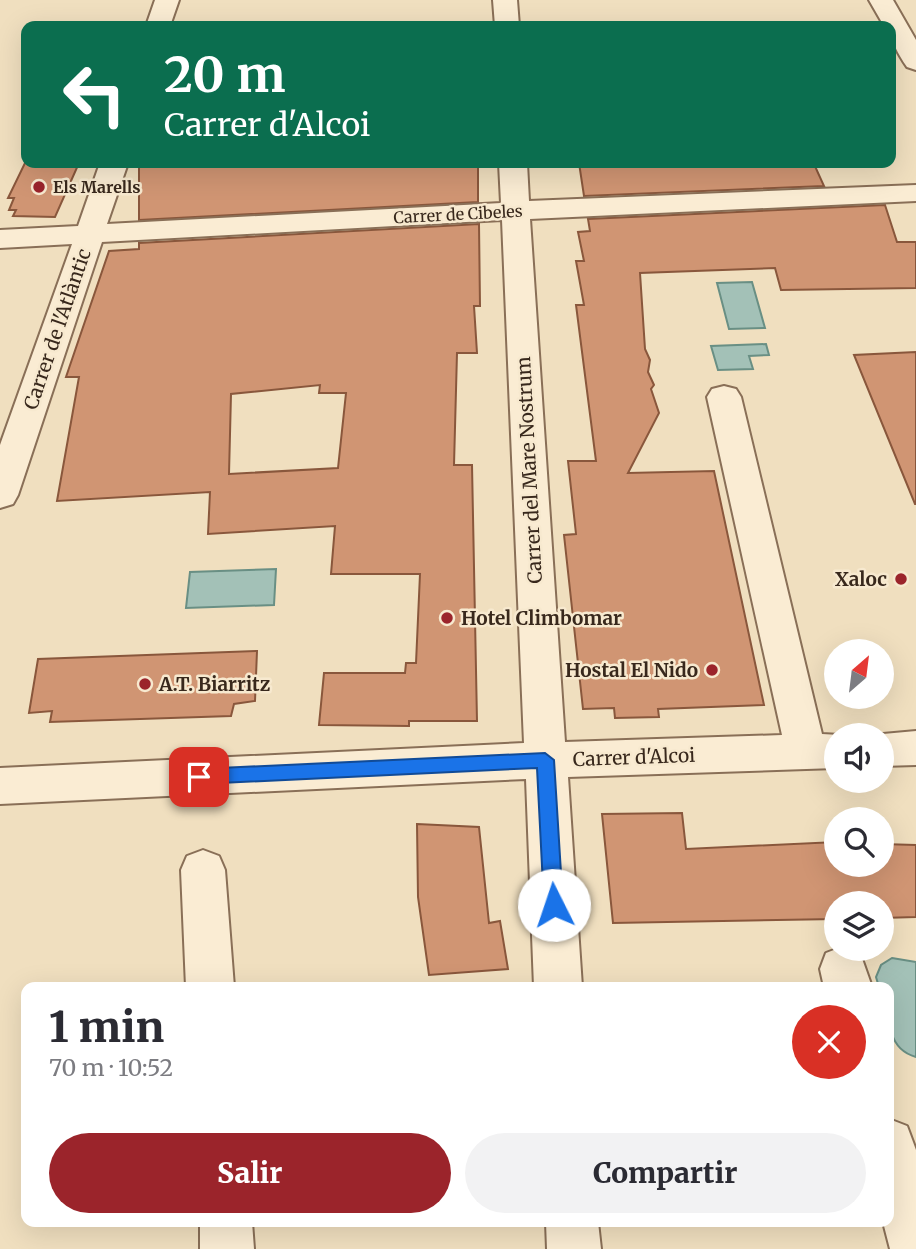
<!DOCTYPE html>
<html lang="es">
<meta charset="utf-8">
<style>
:root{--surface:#fff;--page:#f2f2f3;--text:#2b2b33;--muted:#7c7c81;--accent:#9b242b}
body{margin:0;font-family:Merriweather,serif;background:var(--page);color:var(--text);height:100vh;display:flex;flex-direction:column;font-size:26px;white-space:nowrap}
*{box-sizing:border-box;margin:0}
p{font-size:23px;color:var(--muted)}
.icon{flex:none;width:38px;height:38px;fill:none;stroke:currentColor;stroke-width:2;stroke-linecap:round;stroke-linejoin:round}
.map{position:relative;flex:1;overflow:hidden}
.sheet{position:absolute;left:21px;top:982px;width:873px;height:245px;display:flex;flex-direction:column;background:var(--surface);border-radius:14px;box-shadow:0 7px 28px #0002}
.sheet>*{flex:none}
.banner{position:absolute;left:21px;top:21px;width:875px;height:147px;border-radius:14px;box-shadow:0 7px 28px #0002;background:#0b6e4f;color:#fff;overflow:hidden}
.needle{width:46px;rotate:28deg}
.controls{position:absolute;left:824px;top:639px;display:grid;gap:14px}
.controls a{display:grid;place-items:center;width:70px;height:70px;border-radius:50%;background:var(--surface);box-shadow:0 7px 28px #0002;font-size:35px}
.pin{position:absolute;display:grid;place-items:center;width:60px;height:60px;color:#fff;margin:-30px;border-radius:14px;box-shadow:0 4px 10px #0006}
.me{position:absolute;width:77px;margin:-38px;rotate:356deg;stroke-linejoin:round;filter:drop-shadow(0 0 5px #0008)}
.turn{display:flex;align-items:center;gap:24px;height:147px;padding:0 28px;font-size:32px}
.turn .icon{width:91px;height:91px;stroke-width:2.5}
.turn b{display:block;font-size:49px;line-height:60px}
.round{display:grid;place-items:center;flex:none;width:74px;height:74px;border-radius:37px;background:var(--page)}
.overview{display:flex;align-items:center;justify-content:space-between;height:119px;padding:0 28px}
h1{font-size:42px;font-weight:800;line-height:52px}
.action{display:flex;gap:14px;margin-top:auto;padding:14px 28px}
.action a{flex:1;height:80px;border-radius:42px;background:var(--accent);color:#fff;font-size:28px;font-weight:800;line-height:80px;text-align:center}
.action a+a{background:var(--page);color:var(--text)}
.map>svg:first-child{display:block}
.water{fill:#a3c1b7;stroke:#698f84;stroke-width:2}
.building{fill:#d09573;stroke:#89573c;stroke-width:2;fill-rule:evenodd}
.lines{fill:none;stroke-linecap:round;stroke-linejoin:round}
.minor-casing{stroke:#896f57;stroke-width:4}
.minor{fill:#faecd3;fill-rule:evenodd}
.route{fill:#1a73e8;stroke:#114b97;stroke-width:2}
.poi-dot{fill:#9b242b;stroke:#f7e9cf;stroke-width:2.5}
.labels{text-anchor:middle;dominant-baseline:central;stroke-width:5;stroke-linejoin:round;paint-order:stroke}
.far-poi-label{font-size:16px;font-weight:bold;fill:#38281c;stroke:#f7e9cf;text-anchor:start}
.far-street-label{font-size:16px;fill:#38281c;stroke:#f7e9cf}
.street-label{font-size:19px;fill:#38281c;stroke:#f7e9cf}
.poi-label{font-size:19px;font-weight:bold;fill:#38281c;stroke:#f7e9cf;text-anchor:end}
</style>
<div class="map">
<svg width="916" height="1249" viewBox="0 0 916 1249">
<rect width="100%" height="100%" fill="#f0dfbf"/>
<!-- water -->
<path class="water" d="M752,282L765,328L729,329L717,283Z
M766,344L769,355L749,356L753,369L718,370L711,346Z
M276,569L274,605L186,608L190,572Z
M892,958L916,962V1057C884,1048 889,1014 889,987H879L876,977L881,965Z"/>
<!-- building -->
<path class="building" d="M25,163H79L55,217L13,216L16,210H9L14,198H8Z
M139,163H478V202L139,220Z
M579,163L814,164L824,186L584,196Z
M885,205L897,242H916V288L781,290L775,268L640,273L645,349L650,360L648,372L654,385L651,389L659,413L628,473L714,471L764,705L658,709L659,717L615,718L614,708L583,709L564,535L576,534L568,461H596L576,305H584L576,261H584L578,232L590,231L588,219Z
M479,224L480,306H474L477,353H457L454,465H472L477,721H409V726L319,725L324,673H405L406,663H416L420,574H331L335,526L208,534L210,492L57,501L79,377H66L109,251L139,249V243ZM320,385L319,393H346L338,468L229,474L231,394Z
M916,352V504H915L854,355Z
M257,651L255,701L234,704L231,716L50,722L52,711L29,713L38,659Z
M682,813L686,849L836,842V864H882V844L916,845V917L882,918V903H836V919L613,923L602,814Z
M417,824L479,827L489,923L500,921L508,969L429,975L418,897Z"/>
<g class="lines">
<defs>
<path id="minor" d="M155,0H179L170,26H146Z
M493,0H517L519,26H495Z
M869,0H893L916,40V70L907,67C898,54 891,42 891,26H884Z
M100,163H128L107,224L501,203L499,163H527L529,201L916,185V201L530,219L565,742L782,735L707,397L712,389L724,386L736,389L741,397L822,734L840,735H836V768L568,777L582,987H534L526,779L0,804V768L524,743L502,220L102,242L18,495L13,504L0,508V445L72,244L0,248V230L78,226Z
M916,731V765L882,766V735H872Z
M203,850L219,856L225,870L234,987H186L181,870L187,856Z
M839,948L860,953L872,987H824L820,969L826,953Z
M889,1119L907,1126L916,1150V1249H890L883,1222H889Z
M200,1222H252L254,1249H200Z
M546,1222H598L601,1249H547Z"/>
</defs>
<!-- minor casing -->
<use href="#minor" class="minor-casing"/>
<!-- minor -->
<use href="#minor" class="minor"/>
</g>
<!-- route -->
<path class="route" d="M545,753L554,760L563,905L560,911L554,914L547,911L544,905L537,768L199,784L190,777L199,769Z"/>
<!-- markers -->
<g class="poi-dot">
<circle cx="39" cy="187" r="7"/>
<circle cx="901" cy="579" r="7"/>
<circle cx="447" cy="618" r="7"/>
<circle cx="712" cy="670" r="7"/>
<circle cx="145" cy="684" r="7"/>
</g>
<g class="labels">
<!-- far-poi labels -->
<g class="far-poi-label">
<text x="53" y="187">Els Marells</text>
</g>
<!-- far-street labels -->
<g class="far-street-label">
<text transform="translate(458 214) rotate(-3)">Carrer de Cibeles</text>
</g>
<!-- street labels -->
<g class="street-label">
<text transform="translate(57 329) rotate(-71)">Carrer de l'Atlàntic</text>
<text transform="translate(529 470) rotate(-93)">Carrer del Mare Nostrum</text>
<text transform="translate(634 757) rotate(-2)">Carrer d'Alcoi</text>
</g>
<!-- poi labels -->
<g class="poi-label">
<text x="887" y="579">Xaloc</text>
<text x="461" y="618" text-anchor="start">Hotel Climbomar</text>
<text x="698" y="670">Hostal El Nido</text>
<text x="159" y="684" text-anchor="start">A.T. Biarritz</text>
</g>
</g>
</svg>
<div class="controls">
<a><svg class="needle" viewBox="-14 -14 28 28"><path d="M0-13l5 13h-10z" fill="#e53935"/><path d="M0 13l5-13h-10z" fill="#7c7c81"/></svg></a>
<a><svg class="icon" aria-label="sound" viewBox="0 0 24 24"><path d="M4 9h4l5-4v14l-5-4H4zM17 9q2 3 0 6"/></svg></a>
<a><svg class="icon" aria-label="search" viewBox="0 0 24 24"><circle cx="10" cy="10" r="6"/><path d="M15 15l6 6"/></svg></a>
<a><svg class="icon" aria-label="layers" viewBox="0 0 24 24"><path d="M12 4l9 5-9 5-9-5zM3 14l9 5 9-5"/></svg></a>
</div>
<div class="pin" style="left:199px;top:777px;background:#d93025"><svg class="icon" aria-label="arrive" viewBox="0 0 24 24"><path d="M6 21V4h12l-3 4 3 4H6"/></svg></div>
<svg class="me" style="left:554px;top:905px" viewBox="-20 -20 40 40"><circle r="19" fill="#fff"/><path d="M0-13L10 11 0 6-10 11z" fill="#1a73e8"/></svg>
<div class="banner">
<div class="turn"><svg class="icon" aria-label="left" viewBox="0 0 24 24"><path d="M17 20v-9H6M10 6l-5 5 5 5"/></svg><div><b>20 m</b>Carrer d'Alcoi</div></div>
</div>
<section class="sheet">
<div class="overview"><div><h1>1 min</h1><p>70 m · 10:52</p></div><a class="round" style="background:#d93025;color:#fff"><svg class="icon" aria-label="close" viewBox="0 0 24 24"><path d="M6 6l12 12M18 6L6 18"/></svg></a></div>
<div class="action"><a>Salir</a><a>Compartir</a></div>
</section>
</div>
